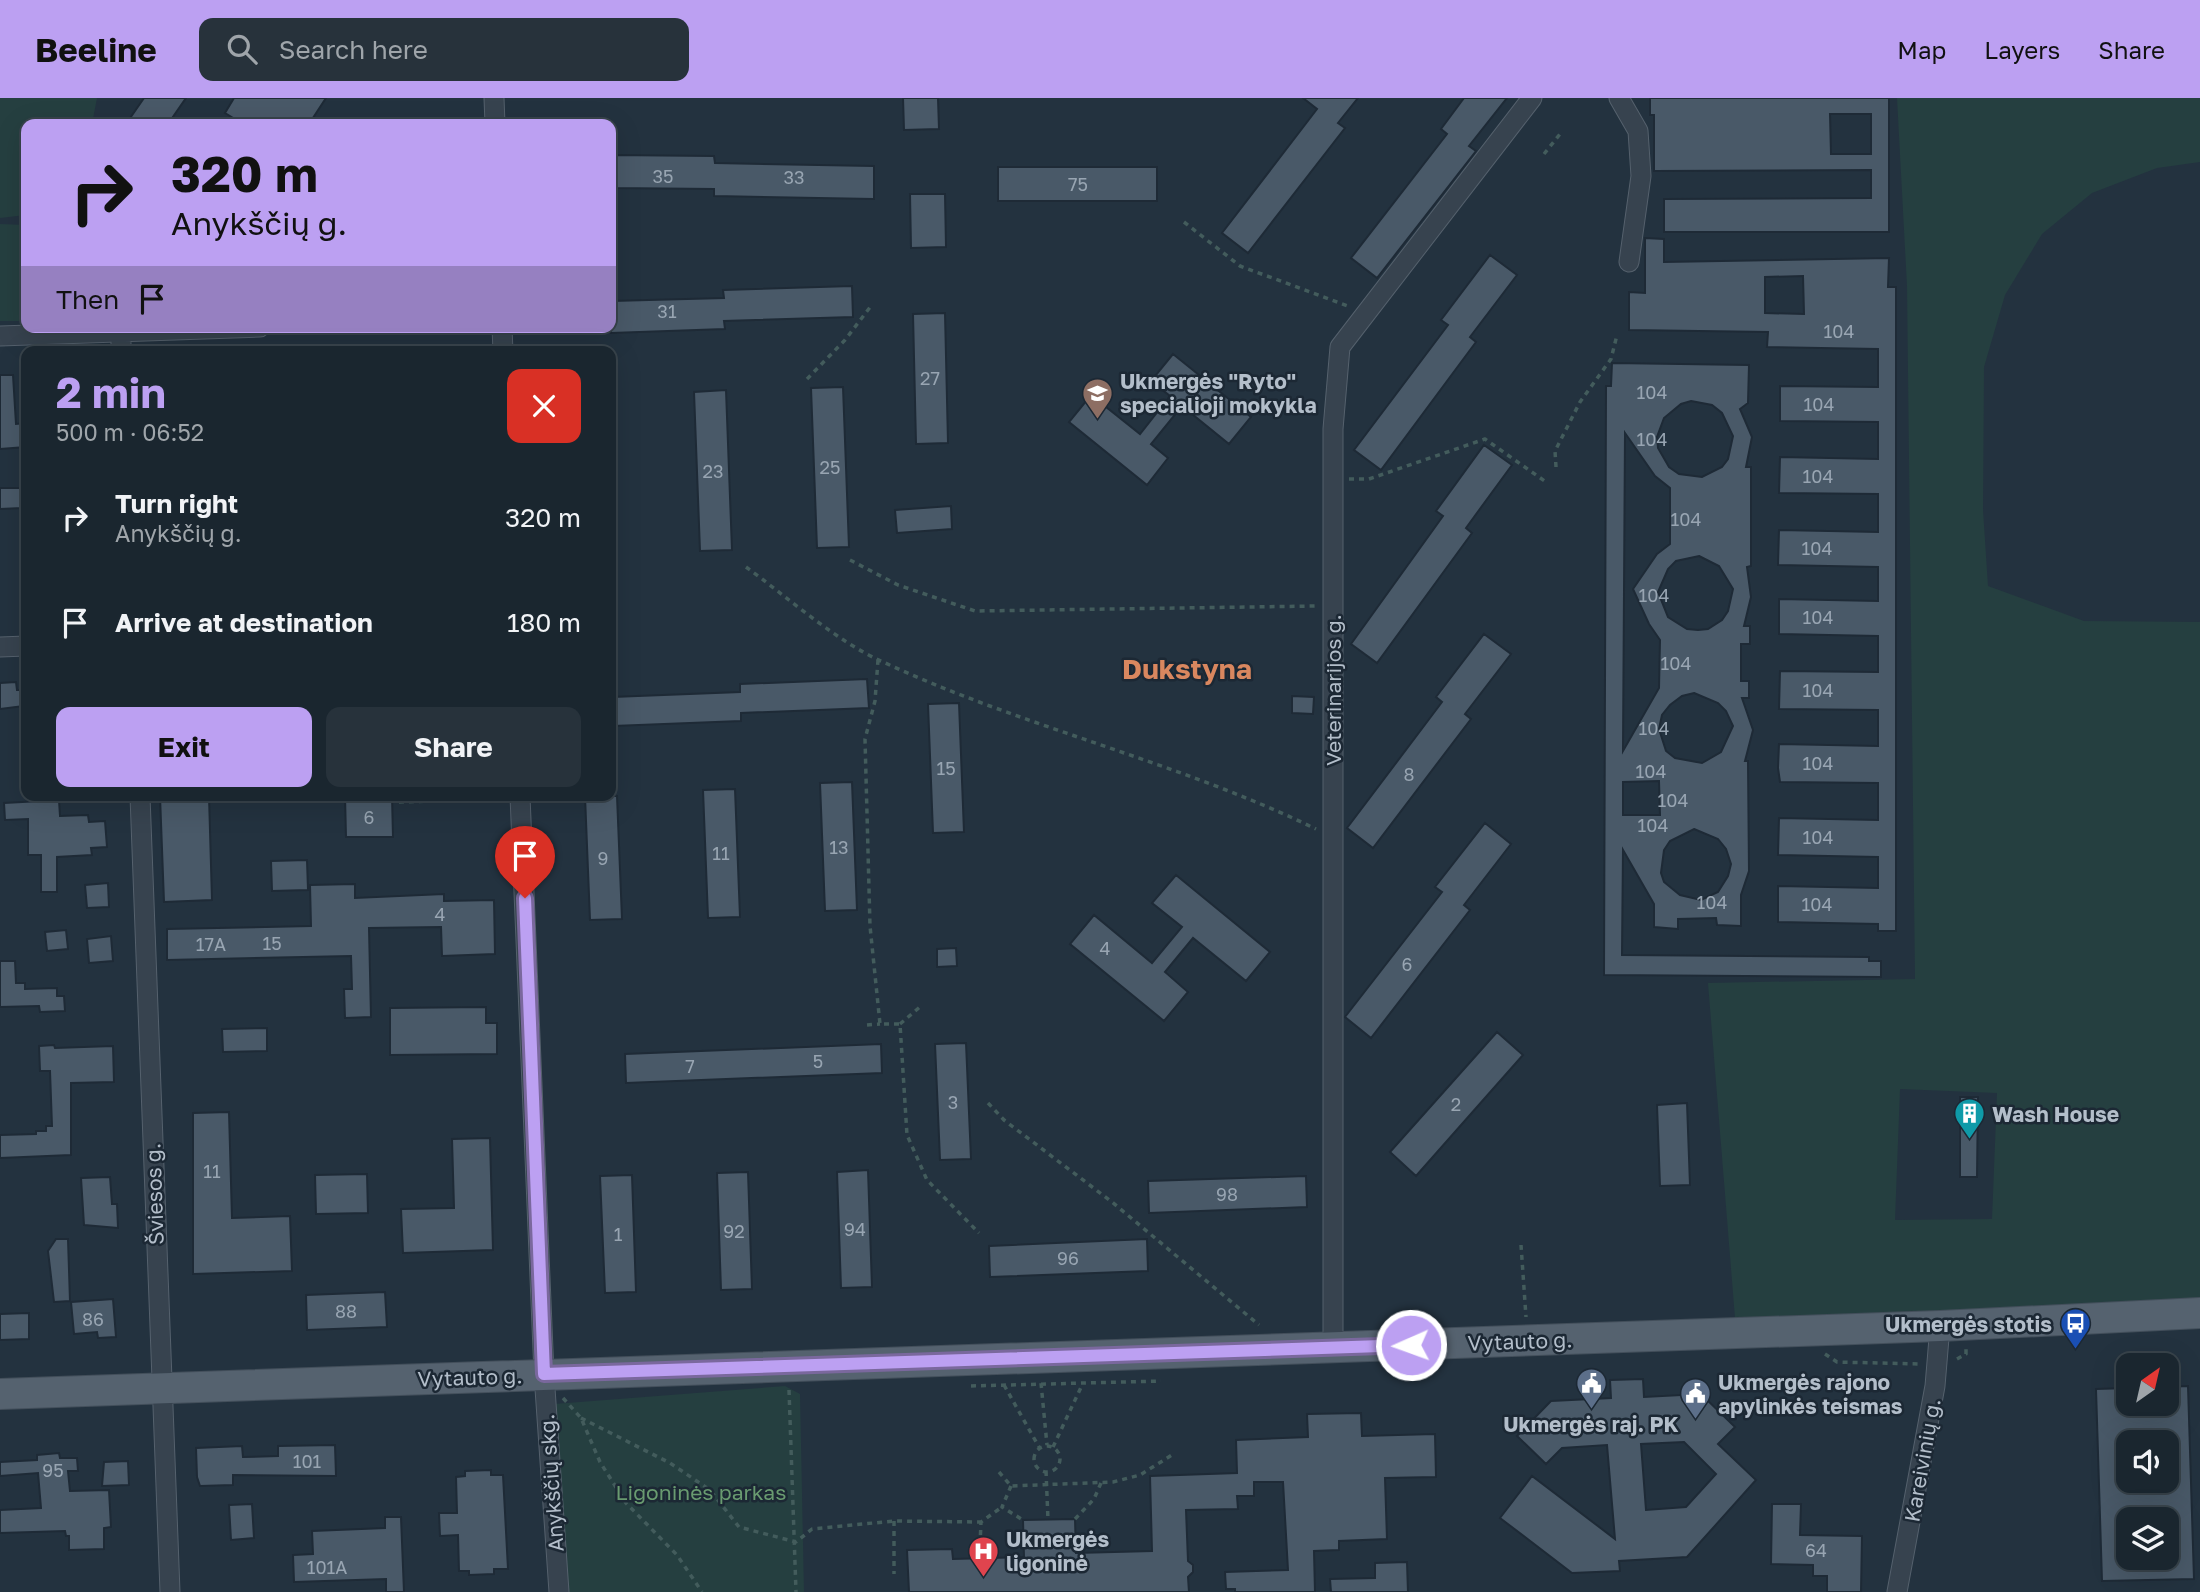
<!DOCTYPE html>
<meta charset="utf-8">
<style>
:root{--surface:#1a262f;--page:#27323b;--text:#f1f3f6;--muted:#9fa5aa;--line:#38434b;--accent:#bca0f2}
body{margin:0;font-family:"Golos Text",sans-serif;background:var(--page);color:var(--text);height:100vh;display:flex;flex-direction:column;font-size:26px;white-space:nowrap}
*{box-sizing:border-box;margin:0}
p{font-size:23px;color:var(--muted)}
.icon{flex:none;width:38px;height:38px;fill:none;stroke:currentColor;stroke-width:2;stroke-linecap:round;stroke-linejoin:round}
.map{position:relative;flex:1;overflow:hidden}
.details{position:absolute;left:21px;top:248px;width:595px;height:455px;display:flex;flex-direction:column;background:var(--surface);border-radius:14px;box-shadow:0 7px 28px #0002,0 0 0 2px var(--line)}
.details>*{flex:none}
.guide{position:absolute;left:21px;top:21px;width:595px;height:214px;border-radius:14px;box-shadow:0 7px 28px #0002,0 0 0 2px var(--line);background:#bca0f2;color:#111;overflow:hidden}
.needle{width:46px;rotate:34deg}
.buttons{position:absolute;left:2116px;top:1255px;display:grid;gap:14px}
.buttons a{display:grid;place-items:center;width:63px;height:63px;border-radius:14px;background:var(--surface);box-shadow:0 7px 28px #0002,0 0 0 2px var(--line);font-size:35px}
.pin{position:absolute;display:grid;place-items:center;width:60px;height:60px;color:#fff;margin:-72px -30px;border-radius:50% 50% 50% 0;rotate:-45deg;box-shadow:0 0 7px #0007}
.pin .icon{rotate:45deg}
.me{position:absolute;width:77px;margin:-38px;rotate:268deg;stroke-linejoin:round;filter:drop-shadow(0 0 5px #0008)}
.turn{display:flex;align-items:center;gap:24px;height:147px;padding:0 35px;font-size:32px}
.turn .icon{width:91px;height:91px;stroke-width:2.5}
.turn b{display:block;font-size:49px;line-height:60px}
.then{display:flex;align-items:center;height:66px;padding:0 35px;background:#0003;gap:14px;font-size:26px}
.round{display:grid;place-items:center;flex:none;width:74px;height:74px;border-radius:14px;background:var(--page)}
.summary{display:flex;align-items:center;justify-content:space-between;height:119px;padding:0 35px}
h1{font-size:42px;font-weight:700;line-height:52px;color:var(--accent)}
.button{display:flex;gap:14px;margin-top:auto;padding:14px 35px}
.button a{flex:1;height:80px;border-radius:14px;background:var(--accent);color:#111;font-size:28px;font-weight:700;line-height:80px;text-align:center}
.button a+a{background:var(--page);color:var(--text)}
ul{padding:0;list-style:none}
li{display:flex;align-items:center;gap:21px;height:105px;padding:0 35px}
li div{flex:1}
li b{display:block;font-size:26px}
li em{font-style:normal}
header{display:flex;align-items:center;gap:42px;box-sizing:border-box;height:98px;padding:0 35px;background:var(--accent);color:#111}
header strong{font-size:33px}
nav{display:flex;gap:38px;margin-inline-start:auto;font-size:24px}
.search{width:490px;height:63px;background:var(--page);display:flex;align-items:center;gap:18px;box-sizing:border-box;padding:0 24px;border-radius:14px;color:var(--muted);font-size:26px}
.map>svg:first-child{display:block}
.green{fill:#253f40;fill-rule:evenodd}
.building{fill:#495968;stroke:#1e2a36;stroke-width:2;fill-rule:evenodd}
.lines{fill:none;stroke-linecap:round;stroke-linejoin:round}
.street-casing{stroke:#55616d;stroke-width:21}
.primary-casing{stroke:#434f5b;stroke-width:32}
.path{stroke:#435c5c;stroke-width:3.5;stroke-dasharray:5 5;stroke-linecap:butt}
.street{stroke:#37434f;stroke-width:19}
.primary{stroke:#55626f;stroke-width:30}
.route-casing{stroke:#7a689d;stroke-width:18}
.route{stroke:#bca0f2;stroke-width:12}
.labels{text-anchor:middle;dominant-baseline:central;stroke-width:5;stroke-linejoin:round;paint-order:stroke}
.number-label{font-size:18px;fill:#98a5b2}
.poi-label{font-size:21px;font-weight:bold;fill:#b3beca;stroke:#1c2834;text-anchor:start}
.street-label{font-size:21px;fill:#b3beca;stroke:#1c2834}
.park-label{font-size:21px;fill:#699b70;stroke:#1c2834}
.district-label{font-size:28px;font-weight:bold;fill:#d9875f;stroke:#1c2834}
</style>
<header>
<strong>Beeline</strong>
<div class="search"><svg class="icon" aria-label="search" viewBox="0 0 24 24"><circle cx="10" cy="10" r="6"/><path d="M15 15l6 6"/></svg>Search here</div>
<nav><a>Map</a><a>Layers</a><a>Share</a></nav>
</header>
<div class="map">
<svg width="2200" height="1494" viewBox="0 0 2200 1494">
<rect width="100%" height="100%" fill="#23323f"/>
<!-- green -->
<path class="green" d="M0,0H97L92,26H26V117L0,120Z
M1897,0H2200V64L2157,70L2092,95L2042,136L2005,197L1984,269L1983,412L1988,488L2084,523L2200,524V1205L1735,1220L1708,885L1915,881L1907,188ZM1900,991L1997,995L1992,1121L1895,1122Z
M0,126L26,127V223H0Z
M785,1288L800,1296L804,1494H564L554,1306Z"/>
<!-- building -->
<path class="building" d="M144,0H186L168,26H126Z
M234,0H326L309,26H243L225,15Z
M903,0H938L939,31L904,32Z
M1303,0H1358L1338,25L1345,30L1248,155L1222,135L1317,11Z
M1464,0H1507L1469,48L1476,53L1377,180L1351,160L1447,36L1441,31Z
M1650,0H1889V134H1664V101L1871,100V72L1654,73V17H1650ZM1830,16H1871V56H1831Z
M611,57L714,58L715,65L874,68V101L714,98V91L611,90Z
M998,69H1157V103H998Z
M910,96H945L946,149L911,150Z
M1645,140L1664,141V164L1889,160L1888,189H1896V833H1878V826L1778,824V788L1878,790V759L1778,757L1779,720L1878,722V685L1780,684L1778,670L1779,646L1878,648V612L1779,611L1780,573L1878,574V538L1779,536V501L1878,503V469L1778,467L1779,432L1878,434V396L1779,395L1780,359L1878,361V324L1780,323V288L1878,289V251L1767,249L1768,234L1629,232V194L1645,195ZM1803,178L1804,216L1765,215V179Z
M1490,157L1517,177L1470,239L1476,244L1381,372L1354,352L1448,227L1441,222Z
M852,188L853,219L724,223L725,231L611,235V203L724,200L723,192Z
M945,215L948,345L916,346L913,216Z
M1173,256L1251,319L1229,346L1182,308L1151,346L1168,360L1147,387L1069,324L1091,297L1140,336L1170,298L1151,283Z
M1612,265L1749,267L1748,305L1740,311L1752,339L1746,369H1751V468L1747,469L1751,499L1744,528H1750V546H1741V583H1749V600H1742L1753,632L1745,663H1748L1749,773L1741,797V828L1717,827L1716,820L1678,821V831L1654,829V806L1623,752L1622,857L1869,859V863H1881V879L1604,877L1606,288H1611ZM1691,303L1712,307L1722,315L1733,338L1728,361L1722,369L1702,379L1679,376L1669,369L1658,350L1657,339L1664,320L1681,306ZM1625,335L1655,378L1670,390V446L1657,456L1633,491L1649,526L1660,542L1659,590L1623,653ZM1699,458L1719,468L1733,491L1728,513L1722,522L1708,531L1698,532L1687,531L1668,519L1658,494L1668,471L1676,463ZM1694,595L1718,605L1726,613L1733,628L1721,654L1702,665L1675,660L1666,653L1659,631L1662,617L1670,607L1682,598ZM1659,683L1660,717H1623V684ZM1694,731L1718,741L1726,751L1731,766L1728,778L1718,794L1701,802L1680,797L1664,784L1661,775L1664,752L1670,743Z
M0,277H13L16,326L26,325V349L0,351Z
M843,289L849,449L817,450L811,290Z
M726,292L732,452L700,453L694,294Z
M1484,347L1512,367L1466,430L1472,435L1377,565L1351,546L1443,418L1436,413Z
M0,390H21L22,410L0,411Z
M951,408L952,431L897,435L895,412Z
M1484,536L1511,556L1465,616L1471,621L1373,750L1347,730L1442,604L1436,599Z
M867,581L869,610L741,615V623L613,628L612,599L740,594V586Z
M16,584L17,592H22L24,608L0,611V585Z
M1292,598L1314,599L1313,616L1292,615Z
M959,605L964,734L933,735L928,606Z
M852,684L857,812L825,813L820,685Z
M735,691L740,819L708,820L703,692Z
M160,698H209L212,802L164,804Z
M345,698H392L393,739H346Z
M585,698H617L622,821L590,822Z
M59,702L60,718L88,717L89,724L105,723L107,749L91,750L92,757L57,759V794H41V757H28V721L5,722L4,705Z
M1485,725L1511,746L1464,807L1470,812L1371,940L1345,919L1442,794L1435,789Z
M307,762L308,792L272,793L271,763Z
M1176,777L1270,854L1246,883L1193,840L1165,874L1188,894L1164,923L1070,846L1094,817L1152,865L1182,829L1152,805Z
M108,785L109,809L87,810L85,787Z
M355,786V800L444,796V803L494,802L495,856L442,858L441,829L369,830L371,919L345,920L344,891H352L351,858L167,862V831L311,828L310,787Z
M66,832L68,851L47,853L45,834Z
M111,838L113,863L89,865L87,841Z
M956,850L957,868L937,869V851Z
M0,863H15L16,885H25V891L57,890V898H64L65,913L40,914L39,908L0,909Z
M486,909V925H497V956L390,957V910Z
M267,930V953L223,954L222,931Z
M1497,934L1523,957L1416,1078L1390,1054Z
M966,945L971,1061L940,1062L935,946Z
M881,946L882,975L626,985L625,956Z
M54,947L55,950L113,948L114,984L71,985V1057L0,1060V1037L36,1036V1033H46V1028H52L50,973H40L39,948Z
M1960,999H1978L1977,1079H1960Z
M1687,1005L1690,1087L1660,1088L1657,1007Z
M229,1014L232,1120L290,1118L292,1173L193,1176V1015Z
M490,1040L493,1152L403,1155L401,1111L454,1110L452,1041Z
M868,1072L872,1189L841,1190L837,1074Z
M748,1074L752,1191L721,1192L717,1075Z
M367,1076L368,1115L316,1116L315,1077Z
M632,1077L636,1194L605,1195L600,1078Z
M1306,1078L1307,1109L1149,1115L1148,1083Z
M110,1079L112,1106H117L118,1130L84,1127L81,1080Z
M56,1141H68L70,1203L54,1204L48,1153Z
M1147,1141L1148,1173L990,1179L989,1148Z
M385,1194L387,1229L307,1232L306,1197Z
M113,1201L116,1239L98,1240L97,1234L74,1236L71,1204Z
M29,1215V1241L0,1242V1216Z
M1643,1281L1644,1299L1701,1296L1735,1329L1718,1346L1756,1382L1687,1459L1619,1463L1620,1473L1572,1475L1500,1420L1532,1378L1615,1441L1607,1347L1562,1350L1546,1366L1517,1338L1551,1303L1611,1300L1610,1282ZM1684,1344L1716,1376L1686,1409L1646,1412L1641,1346Z
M2188,1288L2194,1481L2102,1483L2096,1291L2128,1290V1306H2166V1289ZM2128,1344H2166V1382H2128ZM2128,1421H2166V1460H2128Z
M1361,1315L1362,1338L1435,1336L1436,1379L1385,1380L1387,1441L1339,1443V1452L1314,1453L1315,1494H1235V1491H1226L1225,1474L1288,1472L1283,1384H1254V1398H1237L1238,1411L1186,1412L1188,1463L1193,1467V1474L1188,1479L1189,1494H909L907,1452L952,1451L953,1461L1024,1459L1023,1422L1075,1421L1076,1455L1152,1453L1150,1378L1237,1375L1236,1342L1308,1339L1307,1316Z
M335,1347L336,1378L233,1377V1387L200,1388L197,1379L196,1350L242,1348L243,1359L278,1358V1348Z
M59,1355L60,1360H77L78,1373H68L70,1393L109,1392L111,1429L104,1430V1451L69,1452V1438H66L65,1433L0,1435V1412L41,1410L38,1375L0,1378V1364L37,1362V1357Z
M128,1363L129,1387L102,1388L104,1364Z
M491,1372V1377H503L508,1471H494V1476L469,1477V1473H459L458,1437L440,1438L439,1415H457L456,1379L465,1378V1373Z
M252,1406L254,1440L231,1442L229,1407Z
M1772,1406H1801L1800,1437L1862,1438L1861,1494H1827V1478H1813V1467L1771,1466Z
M385,1419H401L404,1494H386V1481L294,1484L293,1457L313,1456L312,1433L385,1430Z
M1407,1464L1408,1494H1331L1330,1481L1375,1480V1465Z"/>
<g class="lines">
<defs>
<path id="street" d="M494,0L495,26
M1619,0L1638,33L1641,78L1629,164
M502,229L503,254
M121,234V254
M0,238L260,229
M0,549L26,548
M140,698L170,1494
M520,698L544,1276L559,1494
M1333,1249V331L1340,249L1532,0
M1897,1494L1935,1288L1940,1228"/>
<path id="primary" d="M0,1296L1940,1228L2200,1215"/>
</defs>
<!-- street casing -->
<use href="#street" class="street-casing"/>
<!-- primary casing -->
<use href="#primary" class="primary-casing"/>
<!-- path -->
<path class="path" d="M1544,56L1560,36
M1184,124L1240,168L1348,208
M807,281L845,242L871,208
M1556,369L1555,353L1580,304L1611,261L1617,237
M1349,381H1369L1485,341L1546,384
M850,462L898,487L975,513L1317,508
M746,469C786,498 836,543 881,563C1022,629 1176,663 1316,731
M878,562L875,603L865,641L870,828L880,926H900L907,1037L927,1082L979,1135
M399,704L502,701
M900,926L921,908
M867,927L880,926
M988,1005L1004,1022L1112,1104L1259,1227
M1521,1147L1526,1219
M1825,1256L1837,1264L1919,1266
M1957,1261L1966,1256V1250
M1041,1285L1047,1347
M1004,1287L1039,1349
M971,1288L1161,1283
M789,1292L796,1494
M563,1300L581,1320L600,1364L626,1405L677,1457L702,1494
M581,1320L670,1365L710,1392L739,1429L796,1444L812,1431L894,1423L981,1424
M1034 1361a13 13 0 1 1 26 0a13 13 0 1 1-26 0Z
M1053,1349L1083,1285
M1046,1373L1048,1422
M999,1374L1011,1388L1113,1384L1140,1377L1172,1357
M1011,1388L1002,1409L1023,1422
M1075,1421L1094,1401L1101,1385
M894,1423V1476
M980,1447L981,1424L1002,1409"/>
<!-- street -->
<use href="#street" class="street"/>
<!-- primary -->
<use href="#primary" class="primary"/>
</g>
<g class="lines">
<defs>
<path id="route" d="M525,800L544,1276L1411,1247"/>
</defs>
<!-- route casing -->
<use href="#route" class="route-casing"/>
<!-- route -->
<use href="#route" class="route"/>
</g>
<!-- icons -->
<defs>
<symbol id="school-pin" viewBox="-11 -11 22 30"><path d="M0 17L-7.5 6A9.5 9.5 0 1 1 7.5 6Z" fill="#8d6e63" stroke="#1c2834"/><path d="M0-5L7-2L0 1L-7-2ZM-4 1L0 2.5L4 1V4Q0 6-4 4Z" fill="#fff"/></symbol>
<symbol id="building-pin" viewBox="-11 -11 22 30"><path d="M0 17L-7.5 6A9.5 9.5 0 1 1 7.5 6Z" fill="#0f9aa8" stroke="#1c2834"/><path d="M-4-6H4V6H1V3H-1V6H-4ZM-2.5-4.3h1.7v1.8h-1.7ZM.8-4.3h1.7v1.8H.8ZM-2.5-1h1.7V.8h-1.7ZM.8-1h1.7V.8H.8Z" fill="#fff"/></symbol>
<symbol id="bus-pin" viewBox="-11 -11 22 30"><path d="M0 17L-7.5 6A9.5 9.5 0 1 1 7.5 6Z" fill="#1a4fb4" stroke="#1c2834"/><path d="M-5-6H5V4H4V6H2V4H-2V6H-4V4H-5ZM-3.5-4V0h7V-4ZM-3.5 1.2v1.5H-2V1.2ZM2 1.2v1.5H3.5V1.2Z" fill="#fff"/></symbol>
<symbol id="civic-pin" viewBox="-11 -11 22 30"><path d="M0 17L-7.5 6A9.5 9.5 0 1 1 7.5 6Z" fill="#5c6f8a" stroke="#1c2834"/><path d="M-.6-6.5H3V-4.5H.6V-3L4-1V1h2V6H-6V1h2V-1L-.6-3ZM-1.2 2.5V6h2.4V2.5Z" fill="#fff"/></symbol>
<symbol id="hospital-pin" viewBox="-11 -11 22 30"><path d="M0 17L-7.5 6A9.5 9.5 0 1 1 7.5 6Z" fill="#e0444e" stroke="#1c2834"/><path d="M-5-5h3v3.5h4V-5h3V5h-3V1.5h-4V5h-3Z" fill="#fff"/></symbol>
</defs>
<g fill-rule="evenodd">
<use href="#school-pin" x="1080" y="278" width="35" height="47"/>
<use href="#building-pin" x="1952" y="998" width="35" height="47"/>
<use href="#bus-pin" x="2058" y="1208" width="35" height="47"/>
<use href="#civic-pin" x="1574" y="1268" width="35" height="47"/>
<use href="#civic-pin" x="1678" y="1278" width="35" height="47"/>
<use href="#hospital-pin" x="966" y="1436" width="35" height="47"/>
</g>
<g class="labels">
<!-- number labels -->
<g class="number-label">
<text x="663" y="78">35</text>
<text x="794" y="79">33</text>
<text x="1078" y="86">75</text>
<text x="667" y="213">31</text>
<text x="1839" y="233">104</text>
<text x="930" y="280">27</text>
<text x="1652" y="294">104</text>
<text x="1819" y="306">104</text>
<text x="1652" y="341">104</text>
<text x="830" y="369">25</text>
<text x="713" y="373">23</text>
<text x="1818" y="378">104</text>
<text x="1686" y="421">104</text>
<text x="1817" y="450">104</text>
<text x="1654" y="497">104</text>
<text x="1818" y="519">104</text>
<text x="1676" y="565">104</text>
<text x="1818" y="592">104</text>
<text x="1654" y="630">104</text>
<text x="1818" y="665">104</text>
<text x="946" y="670">15</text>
<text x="1651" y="673">104</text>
<text x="1409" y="676">8</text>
<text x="1673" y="702">104</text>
<text x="369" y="719">6</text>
<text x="1653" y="727">104</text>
<text x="1818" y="739">104</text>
<text x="839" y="749">13</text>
<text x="721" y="755">11</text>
<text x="603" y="760">9</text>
<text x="1712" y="804">104</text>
<text x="1817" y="806">104</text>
<text x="440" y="816">4</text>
<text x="272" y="845">15</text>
<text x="211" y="846">17A</text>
<text x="1105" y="850">4</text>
<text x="1407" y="866">6</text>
<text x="818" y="963">5</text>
<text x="690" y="968">7</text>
<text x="953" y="1004">3</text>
<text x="1456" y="1006">2</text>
<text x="212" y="1073">11</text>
<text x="1227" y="1096">98</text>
<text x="855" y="1131">94</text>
<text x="734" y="1133">92</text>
<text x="618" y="1136">1</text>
<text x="1068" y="1160">96</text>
<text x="346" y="1213">88</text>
<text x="93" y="1221">86</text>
<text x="307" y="1363">101</text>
<text x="53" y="1372">95</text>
<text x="1816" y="1452">64</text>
<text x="327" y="1469">101A</text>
</g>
<!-- poi labels -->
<g class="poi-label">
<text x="1120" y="283">Ukmergės "Ryto"<tspan x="1120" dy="24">specialioji mokykla</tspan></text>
<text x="1992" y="1016">Wash House</text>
<text x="2052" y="1226" text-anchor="end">Ukmergės stotis</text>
<text x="1718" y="1284">Ukmergės rajono<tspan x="1718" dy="24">apylinkės teismas</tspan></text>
<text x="1591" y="1326" text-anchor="middle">Ukmergės raj. PK</text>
<text x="1006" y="1441">Ukmergės<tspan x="1006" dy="24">ligoninė</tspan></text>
</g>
<!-- street labels -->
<g class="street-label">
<text transform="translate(1333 592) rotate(-90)">Veterinarijos g.</text>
<text transform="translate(154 1096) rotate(-92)">Šviesos g.</text>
<text transform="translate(1520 1243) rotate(-2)">Vytauto g.</text>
<text transform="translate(470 1279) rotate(-2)">Vytauto g.</text>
<text transform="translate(1922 1362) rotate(-80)">Kareivinių g.</text>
<text transform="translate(551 1385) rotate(-94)">Anykščių skg.</text>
</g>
<!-- park labels -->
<g class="park-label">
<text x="701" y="1394">Ligoninės parkas</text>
</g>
<!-- district labels -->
<g class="district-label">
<text x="1187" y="570">Dukstyna</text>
</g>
</g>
</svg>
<div class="buttons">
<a><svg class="needle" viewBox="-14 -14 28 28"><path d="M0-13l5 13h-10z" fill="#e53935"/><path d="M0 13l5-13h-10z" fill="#9fa5aa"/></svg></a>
<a><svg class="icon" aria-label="sound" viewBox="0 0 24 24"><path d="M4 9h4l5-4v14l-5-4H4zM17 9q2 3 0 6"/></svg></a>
<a><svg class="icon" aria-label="layers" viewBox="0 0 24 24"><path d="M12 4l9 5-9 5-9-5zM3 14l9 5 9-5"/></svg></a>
</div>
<div class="pin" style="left:525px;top:800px;background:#d93025"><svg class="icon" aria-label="arrive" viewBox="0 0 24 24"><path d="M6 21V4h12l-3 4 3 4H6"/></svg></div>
<svg class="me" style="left:1411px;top:1247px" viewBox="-20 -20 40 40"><circle r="17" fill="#bca0f2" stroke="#fff" stroke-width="3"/><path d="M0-11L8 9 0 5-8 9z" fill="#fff"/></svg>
<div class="guide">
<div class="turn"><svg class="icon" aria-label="right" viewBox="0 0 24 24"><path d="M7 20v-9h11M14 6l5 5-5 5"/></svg><div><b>320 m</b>Anykščių g.</div></div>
<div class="then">Then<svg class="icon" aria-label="arrive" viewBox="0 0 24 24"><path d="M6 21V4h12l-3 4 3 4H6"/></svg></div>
</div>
<section class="details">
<div class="summary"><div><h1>2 min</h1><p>500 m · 06:52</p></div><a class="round" style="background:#d93025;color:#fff"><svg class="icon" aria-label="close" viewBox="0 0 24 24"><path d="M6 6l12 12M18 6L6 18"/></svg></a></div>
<ul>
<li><svg class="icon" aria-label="right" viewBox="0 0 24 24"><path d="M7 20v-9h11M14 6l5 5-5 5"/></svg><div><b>Turn right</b><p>Anykščių g.</p></div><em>320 m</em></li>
<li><svg class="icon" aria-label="arrive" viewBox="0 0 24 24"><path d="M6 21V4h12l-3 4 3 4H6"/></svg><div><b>Arrive at destination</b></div><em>180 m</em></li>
</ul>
<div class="button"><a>Exit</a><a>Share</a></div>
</section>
</div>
